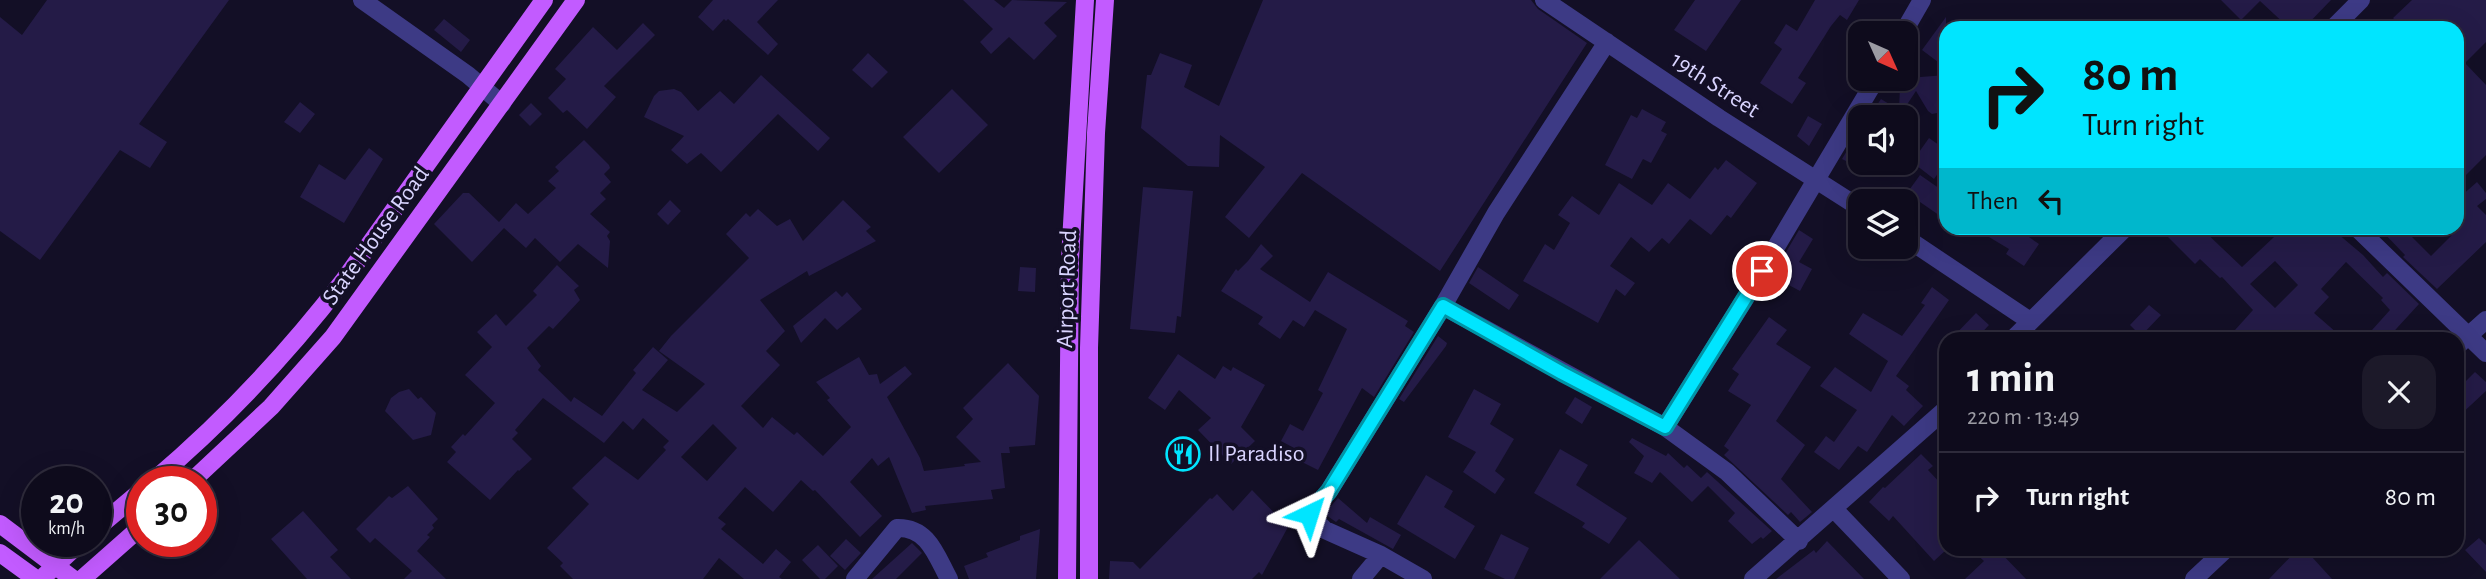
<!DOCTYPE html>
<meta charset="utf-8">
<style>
:root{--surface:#0e0b1c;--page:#1c1929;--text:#f1f3f6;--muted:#9b9ba3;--line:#2e2b3b}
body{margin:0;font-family:"Alegreya Sans",sans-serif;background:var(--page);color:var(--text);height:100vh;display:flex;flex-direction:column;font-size:26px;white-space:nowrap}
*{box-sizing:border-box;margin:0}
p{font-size:23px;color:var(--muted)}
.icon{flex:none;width:38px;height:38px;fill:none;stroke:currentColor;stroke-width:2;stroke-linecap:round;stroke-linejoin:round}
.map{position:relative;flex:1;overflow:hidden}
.side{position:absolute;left:1939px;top:332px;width:525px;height:224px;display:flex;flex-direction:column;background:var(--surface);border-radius:21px;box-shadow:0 7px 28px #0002,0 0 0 2px var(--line)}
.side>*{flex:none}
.hud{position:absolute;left:1939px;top:21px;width:525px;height:214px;border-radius:21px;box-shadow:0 7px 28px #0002,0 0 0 2px var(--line);background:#00e5ff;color:#111;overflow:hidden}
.needle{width:46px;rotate:135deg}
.tools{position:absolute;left:1848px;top:21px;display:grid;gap:14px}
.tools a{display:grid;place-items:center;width:70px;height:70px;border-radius:14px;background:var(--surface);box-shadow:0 7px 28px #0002,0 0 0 2px var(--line);font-size:35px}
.speed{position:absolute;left:21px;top:466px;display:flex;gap:14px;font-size:35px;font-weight:700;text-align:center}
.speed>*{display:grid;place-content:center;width:91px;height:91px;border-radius:50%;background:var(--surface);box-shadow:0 7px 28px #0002,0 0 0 2px var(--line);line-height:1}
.speed small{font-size:18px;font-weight:400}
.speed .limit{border:10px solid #d22;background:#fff;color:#111}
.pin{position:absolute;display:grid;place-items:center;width:60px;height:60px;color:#fff;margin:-30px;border:4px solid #fff;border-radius:50%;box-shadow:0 2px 7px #0007}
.me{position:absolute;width:77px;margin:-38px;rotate:41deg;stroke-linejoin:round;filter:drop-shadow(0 0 5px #0008)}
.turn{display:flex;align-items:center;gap:24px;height:147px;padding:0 28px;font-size:32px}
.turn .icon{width:91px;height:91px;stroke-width:2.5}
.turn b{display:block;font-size:49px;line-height:60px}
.then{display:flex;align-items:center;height:66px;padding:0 28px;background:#0003;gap:14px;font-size:26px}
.round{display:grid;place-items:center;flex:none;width:74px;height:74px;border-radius:21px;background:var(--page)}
.summary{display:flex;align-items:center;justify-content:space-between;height:119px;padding:0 28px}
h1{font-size:42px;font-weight:600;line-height:52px}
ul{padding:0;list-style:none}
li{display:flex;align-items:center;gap:21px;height:91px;padding:0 28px;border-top:2px solid var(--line)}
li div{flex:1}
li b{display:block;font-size:26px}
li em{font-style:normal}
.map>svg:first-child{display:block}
.building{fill:#241b47;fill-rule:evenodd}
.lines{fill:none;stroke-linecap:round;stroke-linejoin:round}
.minor{stroke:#3d3a85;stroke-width:18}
.major{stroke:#c25bff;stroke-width:18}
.route-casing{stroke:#0095a6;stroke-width:18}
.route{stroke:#00e5ff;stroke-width:12}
.labels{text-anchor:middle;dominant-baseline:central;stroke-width:7;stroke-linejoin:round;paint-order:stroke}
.street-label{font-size:24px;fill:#d9d4ff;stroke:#130f26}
.poi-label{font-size:24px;fill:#d9d4ff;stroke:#130f26;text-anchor:start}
</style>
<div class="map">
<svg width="2486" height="579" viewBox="0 0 2486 579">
<rect width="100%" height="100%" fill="#130f26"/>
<!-- building -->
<path class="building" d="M47,0H229L139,124L167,142L150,168L120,150L40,260L0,231V17L22,35Z
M713,0H778L757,22L778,44L768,55L728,19L726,21L724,19L713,31L698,17Z
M963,0H994L1004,8L1012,0L1067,2L1044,23L1057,36L1034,60L1009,37L991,54L980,42L993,29Z
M1263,0H1531L1538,9L1587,43L1440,271L1302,173L1249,238L1225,217L1265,167L1220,135L1219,167L1188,166L1141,128L1147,75H1151L1160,53L1192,65L1184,87L1219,106Z
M1695,0H1741L1706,51L1674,30Z
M1815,0H1859L1847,20L1840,15L1831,26L1798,78L1806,83L1792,104L1760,83L1782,49L1774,43L1786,24L1797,31Z
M2221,0H2331L2304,28H2289L2260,1L2241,20Z
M2412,0H2486V42L2465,63L2486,85V155L2466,175L2457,166V28H2403L2393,18Z
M1946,17V68L1922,50Z
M444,19L470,40L461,52L434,30Z
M643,23L655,35L604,86L616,97L587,129L567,110L563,113L548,98L566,79L555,69L593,27L617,50Z
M868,53L888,72L872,88L852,70Z
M761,75L830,138L818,151L778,114L721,172L701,153L687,164L671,150L684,136L644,117L654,96L659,91L674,89L681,92L698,111L720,91L734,104Z
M1946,75V109L1942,112L1932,114L1928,111L1916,91L1902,112L1907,116L1869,117L1881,99L1899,110L1900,86L1908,78Z
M952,89L988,125L939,173L903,137Z
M300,102L315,114L300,133L284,122Z
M531,103L542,114L530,126L519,115Z
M1642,109L1666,122L1661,131L1667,134L1651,163L1643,159L1632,179L1605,165L1631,115L1637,118Z
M1808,116L1822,124L1809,146L1797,136Z
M1929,138L1946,150V162L1934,179L1912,162Z
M584,140L609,165L610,168L604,174L611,182L600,193L606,199L590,214L610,232L607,236L610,241L608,268L578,244L560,262L535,238L526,248L504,228L472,262L434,224L463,193H469L499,222L516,203L528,214L556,188L548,181L559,171L555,167Z
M1851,144L1860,149V168L1842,159Z
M369,148L383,159L344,223L300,197L319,164L345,180Z
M1726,160L1757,183L1731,218L1727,215L1711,235L1690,219L1669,244L1662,238L1649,252L1631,237L1610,266L1635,283L1625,296L1616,289L1598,323L1523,281L1545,244L1554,250L1570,223L1558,215L1572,196L1599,215L1619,183L1652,205L1668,183L1690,199L1715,167L1718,170Z
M1920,175L1946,193V220L1907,193Z
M2477,182L2486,193V199L2477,206L2486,215V242L2437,289L2403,257L2405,255L2379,228H2403L2431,256L2457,230V214L2466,204L2460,197Z
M1143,187L1193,191L1181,317L1177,316L1175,333L1130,329Z
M670,200L681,211L668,225L657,214Z
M843,200L871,227L866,231L876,241L809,276L807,271L760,300L785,331L766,351L780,365L741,406L763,428L772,417L794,435L797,432L823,456L851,427L827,400L830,398L816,382L859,357L869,375L877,374L880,384L905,366L912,374L887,397L920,458L924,471L965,466L964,464L981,462L956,437L973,419L963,408L1008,363L1039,396L1035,445L1009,447L1010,453H1001L1005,488L991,490L993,499L925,506L926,510L912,513L889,457L878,466L872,458L850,482L882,516L860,537L815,490L813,491L801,480L773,512L745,487L718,518L726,524L721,529L763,564L776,549L791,562L779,577L782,579H744L719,558L703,579H573L560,566L563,563L547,548L589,504L572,488L605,456L638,480L666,450L663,447L669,441L643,418L633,430L623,421L604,443L543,398L515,430L518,433L512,439L532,459L519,471L518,470L490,500L447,462L456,452L451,447L463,434L465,436L495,403L465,375L492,347L477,332L496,314L506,326L537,295L533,291L557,265L579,286L574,290L580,300L553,329L549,326L527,348L541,366L538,370L571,402L574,397L602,416L636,373L633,370L653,347L668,360L642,390L677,412L705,384L659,351L671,336L749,258L726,234L746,213L750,217L758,209L777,226L790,219L803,241ZM713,424L737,448L707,481L681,457Z
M1974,228H2016L2039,244L2024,266L2006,254L2009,249Z
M2175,228H2201L2242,267L2274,237L2264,228H2331L2363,255L2383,277L2387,273L2419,304L2386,340H2363L2390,310L2381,300L2383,298L2346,262L2321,289L2329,297L2314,313L2345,340H2226L2253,310L2222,277L2220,278L2200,259L2195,264L2167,236ZM2275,261L2298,285L2275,308L2250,284Z
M1799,230L1813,239L1799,262L1812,269L1800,291L1772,276Z
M1261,244L1273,256L1260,269L1310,302L1328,272L1408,321L1405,326L1414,332L1374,397L1362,388L1318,470L1290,456L1294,448L1281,441L1290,424L1303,431L1323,393L1318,390L1347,329L1315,310L1304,327L1293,320L1280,339L1258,324L1263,317L1221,291L1236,269L1238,271L1248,261Z
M1020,267L1036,268L1035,292L1018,291Z
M1478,267L1519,295L1509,310L1469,283Z
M1932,287L1949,300L1896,376L1909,386L1906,390L1923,406L1904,426L1892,415L1867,452L1858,446L1839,470L1814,452L1826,436L1834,442L1857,410L1820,386L1835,367L1871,392L1888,361L1849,334L1863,313L1902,336L1925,305L1921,303Z
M836,291L842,297L847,292L862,309L837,330L825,318L801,343L793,326Z
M2149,305L2161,315L2141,336L2130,325Z
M1976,313L1989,325L1975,340H1950Z
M1769,317L1787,330L1776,344L1811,367L1776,421L1805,445L1781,479L1812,512L1800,522L1791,512L1788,515L1724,455L1729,450L1724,446L1751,405L1728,391L1739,374L1732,369Z
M1438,336L1447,343L1446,346L1404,402L1399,399Z
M1178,354L1215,379L1223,366L1231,371L1233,367L1265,385L1241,427L1255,441L1231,464L1198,430L1211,418L1179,390L1165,410L1148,398Z
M2475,372L2486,382V391L2457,418V390Z
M409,389L418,399L421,397L436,413L431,435L413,440L385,411L391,398L399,392Z
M1474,389L1501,404L1490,424L1514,439L1495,471L1505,479L1495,494L1463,472L1476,452L1448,437Z
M1575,397L1592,407L1582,424L1565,413Z
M1632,438L1666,456L1668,453L1684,468L1687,465L1701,478L1707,472L1772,531L1763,539L1761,537L1752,544L1728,521L1735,513L1708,486L1692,502L1660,472L1652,483L1634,473L1644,456L1629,442Z
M1560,449L1588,465L1576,485L1627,518L1609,544L1582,527L1585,523L1534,493Z
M1921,454L1933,466L1928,470L1946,489V550L1934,561L1893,516L1889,521L1869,502L1883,487L1885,488Z
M1426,475L1453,491L1444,507L1475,526L1455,559L1397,524Z
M408,486L438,519L432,525L434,528L427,535L430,537L417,551L446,579H404L412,571L375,538L370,543L356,529L389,496L392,498Z
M1252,490L1288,527L1262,575L1259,572L1252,579H1109L1110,561L1133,562L1140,569L1210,498L1212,499L1217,494L1233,511Z
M1338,498L1367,523L1370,517L1401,535L1393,549L1339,519L1336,522L1326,515L1325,513Z
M303,511L338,550L330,557L351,579H307L271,539Z
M1040,529L1036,579H969L964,566L988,557L986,553L1020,540V536Z
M1501,534L1529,548L1514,579H1505L1484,569Z
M2479,538L2486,545V572L2465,550Z
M846,539L861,553L845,570L830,556Z
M1639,540L1680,579H1600Z
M1827,541L1864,579H1776L1814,550L1816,553Z
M912,543L922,553L896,579H872Z
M818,545L838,566L825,579H820L802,560Z
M1972,550H1998L2026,579H1965L1984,561Z
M2297,550H2320L2312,557L2332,579H2269Z"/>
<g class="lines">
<!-- minor -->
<path class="minor" d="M362,0L468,75L502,104
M1544,0L1719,118L1860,208
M2333,28L2361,0
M1903,33L1922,0
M2357,228L2486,353
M1906,238L2030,321
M1443,306L1665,427L1727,472L1799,541
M2012,340L2125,228
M2457,346L2486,320
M1665,427L1748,294L1876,79
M1834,509L1901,579
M855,579L897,528C928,527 936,555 949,579
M1361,579L1381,555
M1423,579L1381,555L1325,530L1309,514L1329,491L1443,306L1496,213L1607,42
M1753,579L1946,409
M2194,579L2225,550"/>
<!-- major -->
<path class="major" d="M153,481C224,421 287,354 344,280L544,0
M192,481L271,407L333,337L576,0
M0,524L73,579
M96,529L142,490
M0,553L36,579
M41,579L82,541
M82,579L142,526
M1067,579L1070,259L1085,0
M1089,579V348L1096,133L1105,0"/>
</g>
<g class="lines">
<defs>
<path id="route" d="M1309,514L1329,491L1443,306L1562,373L1665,427L1762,271"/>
</defs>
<!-- route casing -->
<use href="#route" class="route-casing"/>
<!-- route -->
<use href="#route" class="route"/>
</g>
<!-- icons -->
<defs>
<symbol id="restaurant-ring" viewBox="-11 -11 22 22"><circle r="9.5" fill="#130f26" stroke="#00e5ff" stroke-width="1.5"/><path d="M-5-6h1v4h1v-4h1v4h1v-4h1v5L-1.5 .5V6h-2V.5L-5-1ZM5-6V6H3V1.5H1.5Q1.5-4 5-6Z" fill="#00e5ff"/></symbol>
</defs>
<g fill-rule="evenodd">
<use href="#restaurant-ring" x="1164" y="435" width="38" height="38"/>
</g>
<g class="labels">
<!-- street labels -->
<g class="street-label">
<text transform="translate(1715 85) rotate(33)">19th Street</text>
<text transform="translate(376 236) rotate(-54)">State House Road</text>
<text transform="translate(1067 289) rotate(-88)">Airport Road</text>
</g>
<!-- poi labels -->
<g class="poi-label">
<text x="1208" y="454">Il Paradiso</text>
</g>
</g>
</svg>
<div class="tools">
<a><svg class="needle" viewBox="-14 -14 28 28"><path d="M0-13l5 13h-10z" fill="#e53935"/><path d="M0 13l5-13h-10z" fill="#9b9ba3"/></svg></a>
<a><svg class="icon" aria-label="sound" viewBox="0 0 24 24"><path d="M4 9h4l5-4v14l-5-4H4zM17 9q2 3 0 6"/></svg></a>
<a><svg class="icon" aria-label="layers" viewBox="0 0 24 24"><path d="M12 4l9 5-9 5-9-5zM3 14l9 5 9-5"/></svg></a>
</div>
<div class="speed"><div>20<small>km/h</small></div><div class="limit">30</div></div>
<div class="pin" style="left:1762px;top:271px;background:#d93025"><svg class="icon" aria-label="arrive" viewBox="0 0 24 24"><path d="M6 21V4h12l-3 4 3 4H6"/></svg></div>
<svg class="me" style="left:1309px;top:514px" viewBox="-20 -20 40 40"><path d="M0-17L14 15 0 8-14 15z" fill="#00e5ff" stroke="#fff" stroke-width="4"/></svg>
<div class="hud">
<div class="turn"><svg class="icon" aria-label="right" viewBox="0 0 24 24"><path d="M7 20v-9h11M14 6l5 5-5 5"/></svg><div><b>80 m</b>Turn right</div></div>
<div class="then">Then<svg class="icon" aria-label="left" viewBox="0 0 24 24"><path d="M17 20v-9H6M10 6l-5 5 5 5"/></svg></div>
</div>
<section class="side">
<div class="summary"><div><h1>1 min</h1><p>220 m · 13:49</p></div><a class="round"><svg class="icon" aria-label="close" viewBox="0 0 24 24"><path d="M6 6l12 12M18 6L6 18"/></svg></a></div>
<ul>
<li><svg class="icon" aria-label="right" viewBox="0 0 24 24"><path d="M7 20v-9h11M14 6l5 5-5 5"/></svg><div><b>Turn right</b></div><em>80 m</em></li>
</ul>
</section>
</div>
